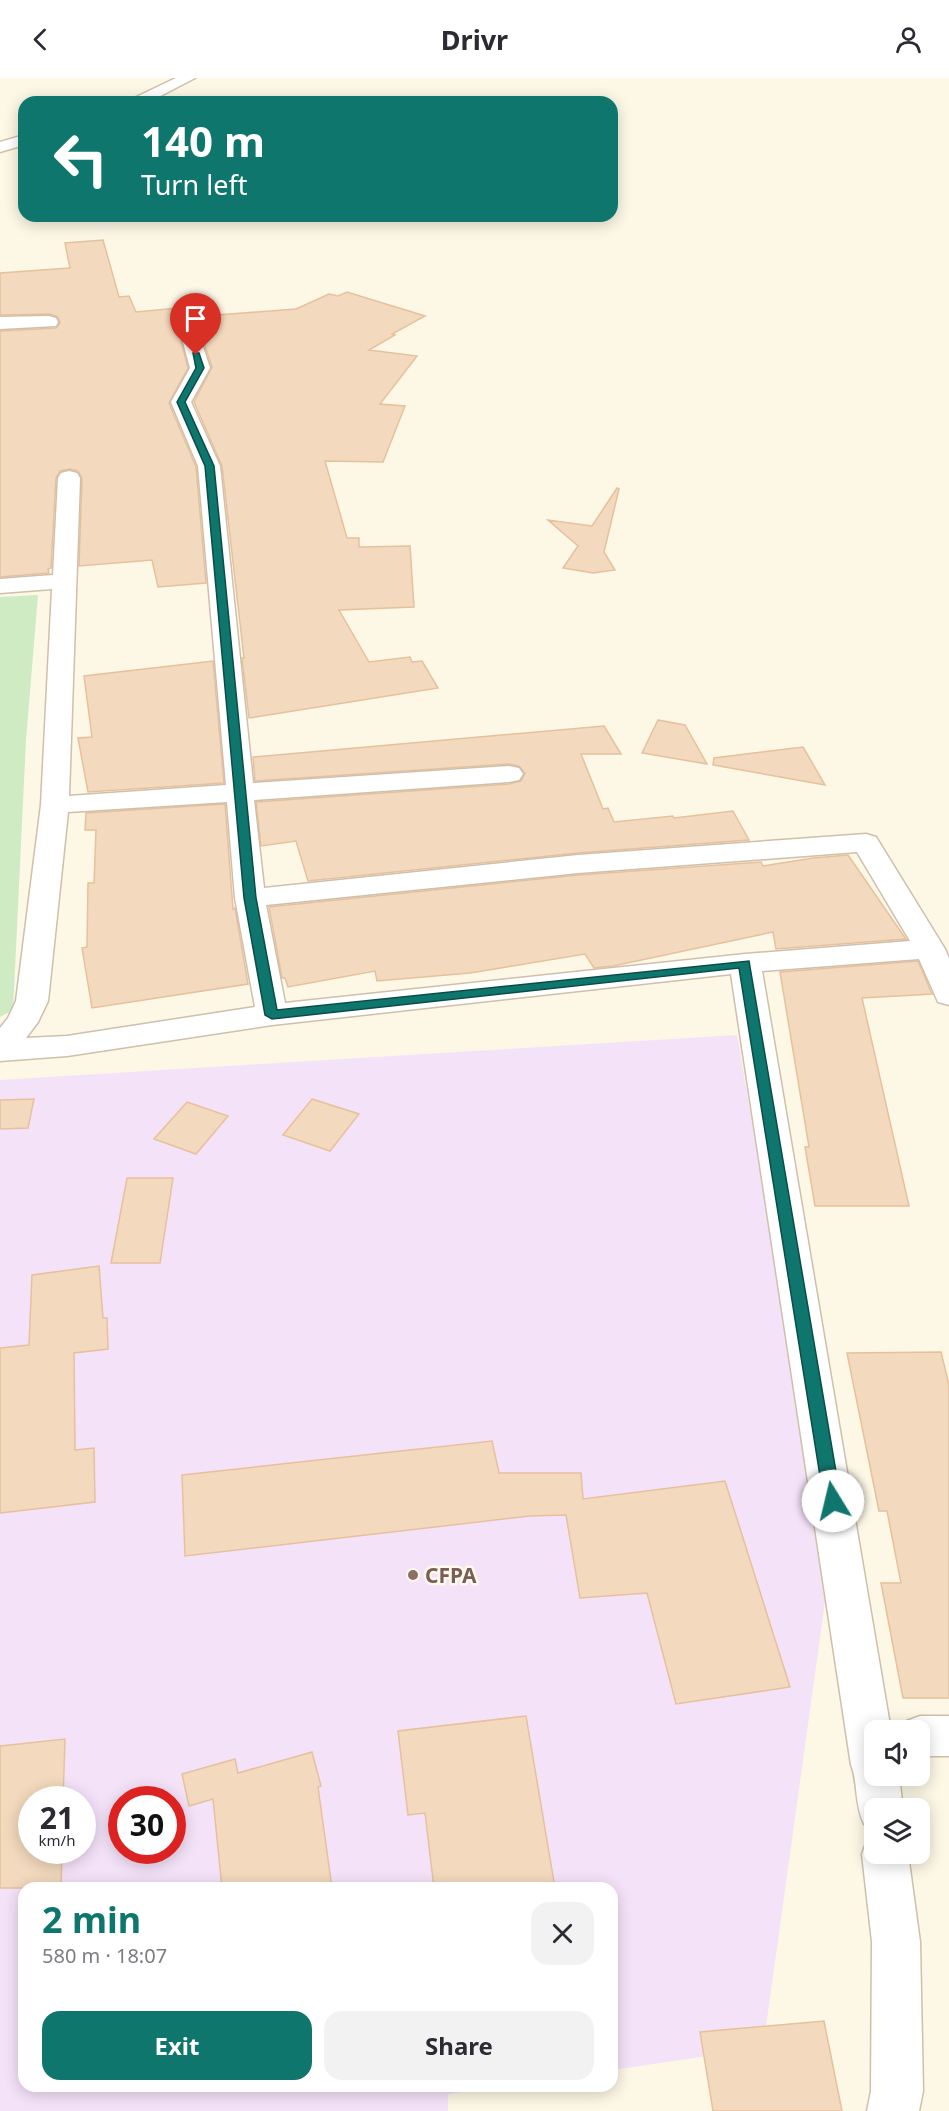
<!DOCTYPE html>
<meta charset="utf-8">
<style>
:root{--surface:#fff;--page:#f2f2f3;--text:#2b2b33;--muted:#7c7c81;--accent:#0f766e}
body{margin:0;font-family:"Noto Sans",sans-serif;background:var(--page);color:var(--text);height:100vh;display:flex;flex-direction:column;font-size:22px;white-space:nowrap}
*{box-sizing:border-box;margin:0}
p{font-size:20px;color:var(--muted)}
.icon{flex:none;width:33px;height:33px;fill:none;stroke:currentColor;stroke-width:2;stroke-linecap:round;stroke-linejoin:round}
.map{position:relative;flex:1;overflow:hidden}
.side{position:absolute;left:18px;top:1804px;width:600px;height:210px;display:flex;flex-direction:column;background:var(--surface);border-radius:18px;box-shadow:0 3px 15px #0003}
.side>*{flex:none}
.guide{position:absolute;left:18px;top:18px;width:600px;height:126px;border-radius:18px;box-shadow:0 3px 15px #0003;background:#0f766e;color:#fff;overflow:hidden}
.tools{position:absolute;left:864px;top:1642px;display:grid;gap:12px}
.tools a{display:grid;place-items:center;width:66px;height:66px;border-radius:12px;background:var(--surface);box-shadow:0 3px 15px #0003;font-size:30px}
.speed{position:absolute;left:18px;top:1708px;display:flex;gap:12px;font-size:30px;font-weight:700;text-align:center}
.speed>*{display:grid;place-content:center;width:78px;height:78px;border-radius:50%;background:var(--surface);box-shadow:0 3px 15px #0003;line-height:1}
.speed small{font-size:15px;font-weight:400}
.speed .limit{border:9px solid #d22;background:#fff;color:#111}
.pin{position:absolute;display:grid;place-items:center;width:51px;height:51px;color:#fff;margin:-62px -26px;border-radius:50% 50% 50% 0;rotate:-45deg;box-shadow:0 0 6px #0007}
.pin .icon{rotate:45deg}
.me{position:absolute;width:66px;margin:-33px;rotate:351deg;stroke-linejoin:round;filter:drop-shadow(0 0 4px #0008)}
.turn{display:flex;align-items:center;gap:21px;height:126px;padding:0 24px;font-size:27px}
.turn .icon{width:78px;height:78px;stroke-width:2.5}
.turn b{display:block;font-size:42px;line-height:51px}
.round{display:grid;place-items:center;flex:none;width:63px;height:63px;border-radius:18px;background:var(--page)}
.headline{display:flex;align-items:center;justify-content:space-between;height:102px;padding:0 24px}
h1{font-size:36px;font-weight:700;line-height:45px;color:var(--accent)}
.button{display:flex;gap:12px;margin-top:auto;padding:12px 24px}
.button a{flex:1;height:69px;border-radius:18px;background:var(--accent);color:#fff;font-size:24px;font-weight:700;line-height:69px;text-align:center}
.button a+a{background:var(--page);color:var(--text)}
header{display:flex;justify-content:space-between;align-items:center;height:78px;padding:0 24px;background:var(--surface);font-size:27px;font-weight:700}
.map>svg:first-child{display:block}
.education{fill:#f4e2f9;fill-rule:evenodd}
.green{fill:#cfebc4}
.building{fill:#f3d9bd;stroke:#e6c19d;stroke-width:1.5}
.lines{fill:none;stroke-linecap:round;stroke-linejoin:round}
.minor-casing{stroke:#cfbfac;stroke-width:3}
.secondary-casing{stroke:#d2c0a9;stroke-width:3}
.minor{fill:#fff;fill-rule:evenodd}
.secondary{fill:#fff;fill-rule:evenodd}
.route{fill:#0f766e;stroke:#0a4d48;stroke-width:1.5}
.education-dot{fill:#8d6e63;stroke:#fffaed;stroke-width:2}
.labels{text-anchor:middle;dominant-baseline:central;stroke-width:5;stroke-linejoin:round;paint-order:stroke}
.near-education-label{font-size:21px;font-weight:bold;fill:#785e54;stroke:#fffaed;text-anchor:start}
</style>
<header><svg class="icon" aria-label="back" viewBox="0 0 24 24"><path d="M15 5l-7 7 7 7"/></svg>Drivr<svg class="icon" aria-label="person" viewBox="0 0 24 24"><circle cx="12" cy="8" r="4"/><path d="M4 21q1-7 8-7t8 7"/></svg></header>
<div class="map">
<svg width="949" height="2033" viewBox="0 0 949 2033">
<rect width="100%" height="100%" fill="#fdf7e6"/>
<!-- education -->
<path class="education" d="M737,957L825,1470V1524L763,1970L612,1992V1810H24V2008L500,2009L448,2016V2033H0V1002ZM32,1722H82V1773H32ZM122,1722H172V1773H122Z"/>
<!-- green -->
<path class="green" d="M38,517L26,662L13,932L0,939V519Z"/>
<!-- building -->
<path class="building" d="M103,162L119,219L129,218L136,234L199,228L204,238L296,231L329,216L338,218L347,214L425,238L392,256L395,257L369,272L417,278L380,326L405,328L383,384L325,383L347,460H359V469L410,468L414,529L339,532L369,584L410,579L412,584L422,583L438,610L249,640L242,580H244L222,388L194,324L212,289L202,259L194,256L185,258L181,263L188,290L169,325L196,389L206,505L158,509L152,482L79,488L82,400L78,393L70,391L60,393L56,400L51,490L48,491L49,495L0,499V253L56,250L60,245L58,239L50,236L0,237V195L70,190L65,165Z
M617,410L619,411L604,474L615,492L593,495L563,490L578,468L548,442L592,448Z
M213,583L224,705L88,714L78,660L92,659L84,598Z
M658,642L685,647L707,686L642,675Z
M604,648L621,676H581L603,731L608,730L614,744L673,738L674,740L733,733L749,762L578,775L308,803L296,763L261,768L256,724L509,706L521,703L525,695L519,688L509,686L255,703L253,679Z
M803,669L825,707L713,687L714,680Z
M225,726L233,831L235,830L248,906L92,930L82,870L87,869L88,805H94L96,752H85L86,735Z
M848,777L906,861L776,871L773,854L613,888L594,890L585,876L470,895L377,903L375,893L288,909L285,900H282L269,829L578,797L761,784L763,788L813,780Z
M918,883L932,916L862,920L909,1128H815L805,1069H809L780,894Z
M34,1021L28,1050L0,1051V1022Z
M312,1021L359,1036L330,1073L283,1057Z
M187,1024L228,1038L196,1076L154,1061Z
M127,1100H173L160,1185H111Z
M99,1188L103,1240H107L108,1271L74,1275L75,1372L94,1370L95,1424L0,1435V1270L29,1267L32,1197Z
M941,1274L949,1307V1620H903L881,1505H901L887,1433H879L847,1275Z
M492,1363L499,1395H581L583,1421L725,1403L790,1609L676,1626L647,1515L580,1520L566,1437L530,1438L185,1478L182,1397Z
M526,1638L555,1810H434L425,1735L408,1737L398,1653Z
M65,1661L63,1722H32V1773H62L61,1810H0V1668Z
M312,1674L321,1708L318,1709L332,1810H222L213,1721L189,1728L182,1696L235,1681L238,1695Z
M824,1943L842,2033H713L700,1954Z"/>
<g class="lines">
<defs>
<path id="minor" d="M49,238L56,240L58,244L56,248L0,251V239Z
M193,258L200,260L210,290L191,324L220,388L253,705L509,688L519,690L523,696L519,702L509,704L254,722L264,810L578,777L866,756L876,759L945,871L949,880V927L938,924L919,881L762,893L891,1653H874V1698H899L903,1731H874V1750L864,1746C854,1725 858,1703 851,1687L731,896L272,947L67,978L0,983V950L8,940L16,923L41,727L52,511L0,515V501L53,497L58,400L61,395L69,393L77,395L80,400L69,718L226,707L198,388L171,324L190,290L183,264L186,260ZM227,724L235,820L255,929L67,958L26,960L38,944L48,923L68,734ZM857,774L910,863L745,876L285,925L266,827L578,795Z
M920,1638H949V1678H920V1653H900L904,1644Z
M874,1758V1776H908L920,1864L923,2013L919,2033H867L871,2013L872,1864L862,1776L868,1760Z"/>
<path id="secondary" d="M176,0H195L149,24H130L132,21Z
M24,57V67L0,74V64Z"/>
</defs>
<!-- minor casing -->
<use href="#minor" class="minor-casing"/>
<!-- secondary casing -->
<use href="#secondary" class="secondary-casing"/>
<!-- minor -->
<use href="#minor" class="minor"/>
<!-- secondary -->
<use href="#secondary" class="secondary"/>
</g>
<!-- route -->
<path class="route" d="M193,275H199L204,290L185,324L214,388L256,820L277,932L749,883L841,1423L839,1428L833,1430L827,1428L824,1423L739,890L272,941L265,937L244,820L205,388L177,324L196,290Z"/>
<!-- markers -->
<circle class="education-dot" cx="413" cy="1497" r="6"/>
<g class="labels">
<!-- near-education labels -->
<g class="near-education-label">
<text x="425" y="1497">CFPA</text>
</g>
</g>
</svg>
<div class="tools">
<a><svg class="icon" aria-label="sound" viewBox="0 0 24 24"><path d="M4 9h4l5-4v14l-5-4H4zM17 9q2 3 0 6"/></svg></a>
<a><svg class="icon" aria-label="layers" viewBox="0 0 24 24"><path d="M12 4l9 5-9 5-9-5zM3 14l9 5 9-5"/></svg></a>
</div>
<div class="speed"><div>21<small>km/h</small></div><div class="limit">30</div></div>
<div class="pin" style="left:196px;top:277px;background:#d93025"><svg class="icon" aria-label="arrive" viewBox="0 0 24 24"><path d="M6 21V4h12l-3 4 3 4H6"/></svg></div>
<svg class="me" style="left:833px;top:1423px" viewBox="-20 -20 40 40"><circle r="19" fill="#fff"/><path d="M0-13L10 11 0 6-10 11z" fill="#0f766e"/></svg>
<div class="guide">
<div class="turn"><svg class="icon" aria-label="left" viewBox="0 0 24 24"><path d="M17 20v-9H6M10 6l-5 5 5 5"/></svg><div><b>140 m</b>Turn left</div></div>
</div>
<section class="side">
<div class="headline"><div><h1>2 min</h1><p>580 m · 18:07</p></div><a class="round"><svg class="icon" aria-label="close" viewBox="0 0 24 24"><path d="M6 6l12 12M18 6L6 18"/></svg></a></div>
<div class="button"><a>Exit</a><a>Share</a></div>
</section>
</div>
